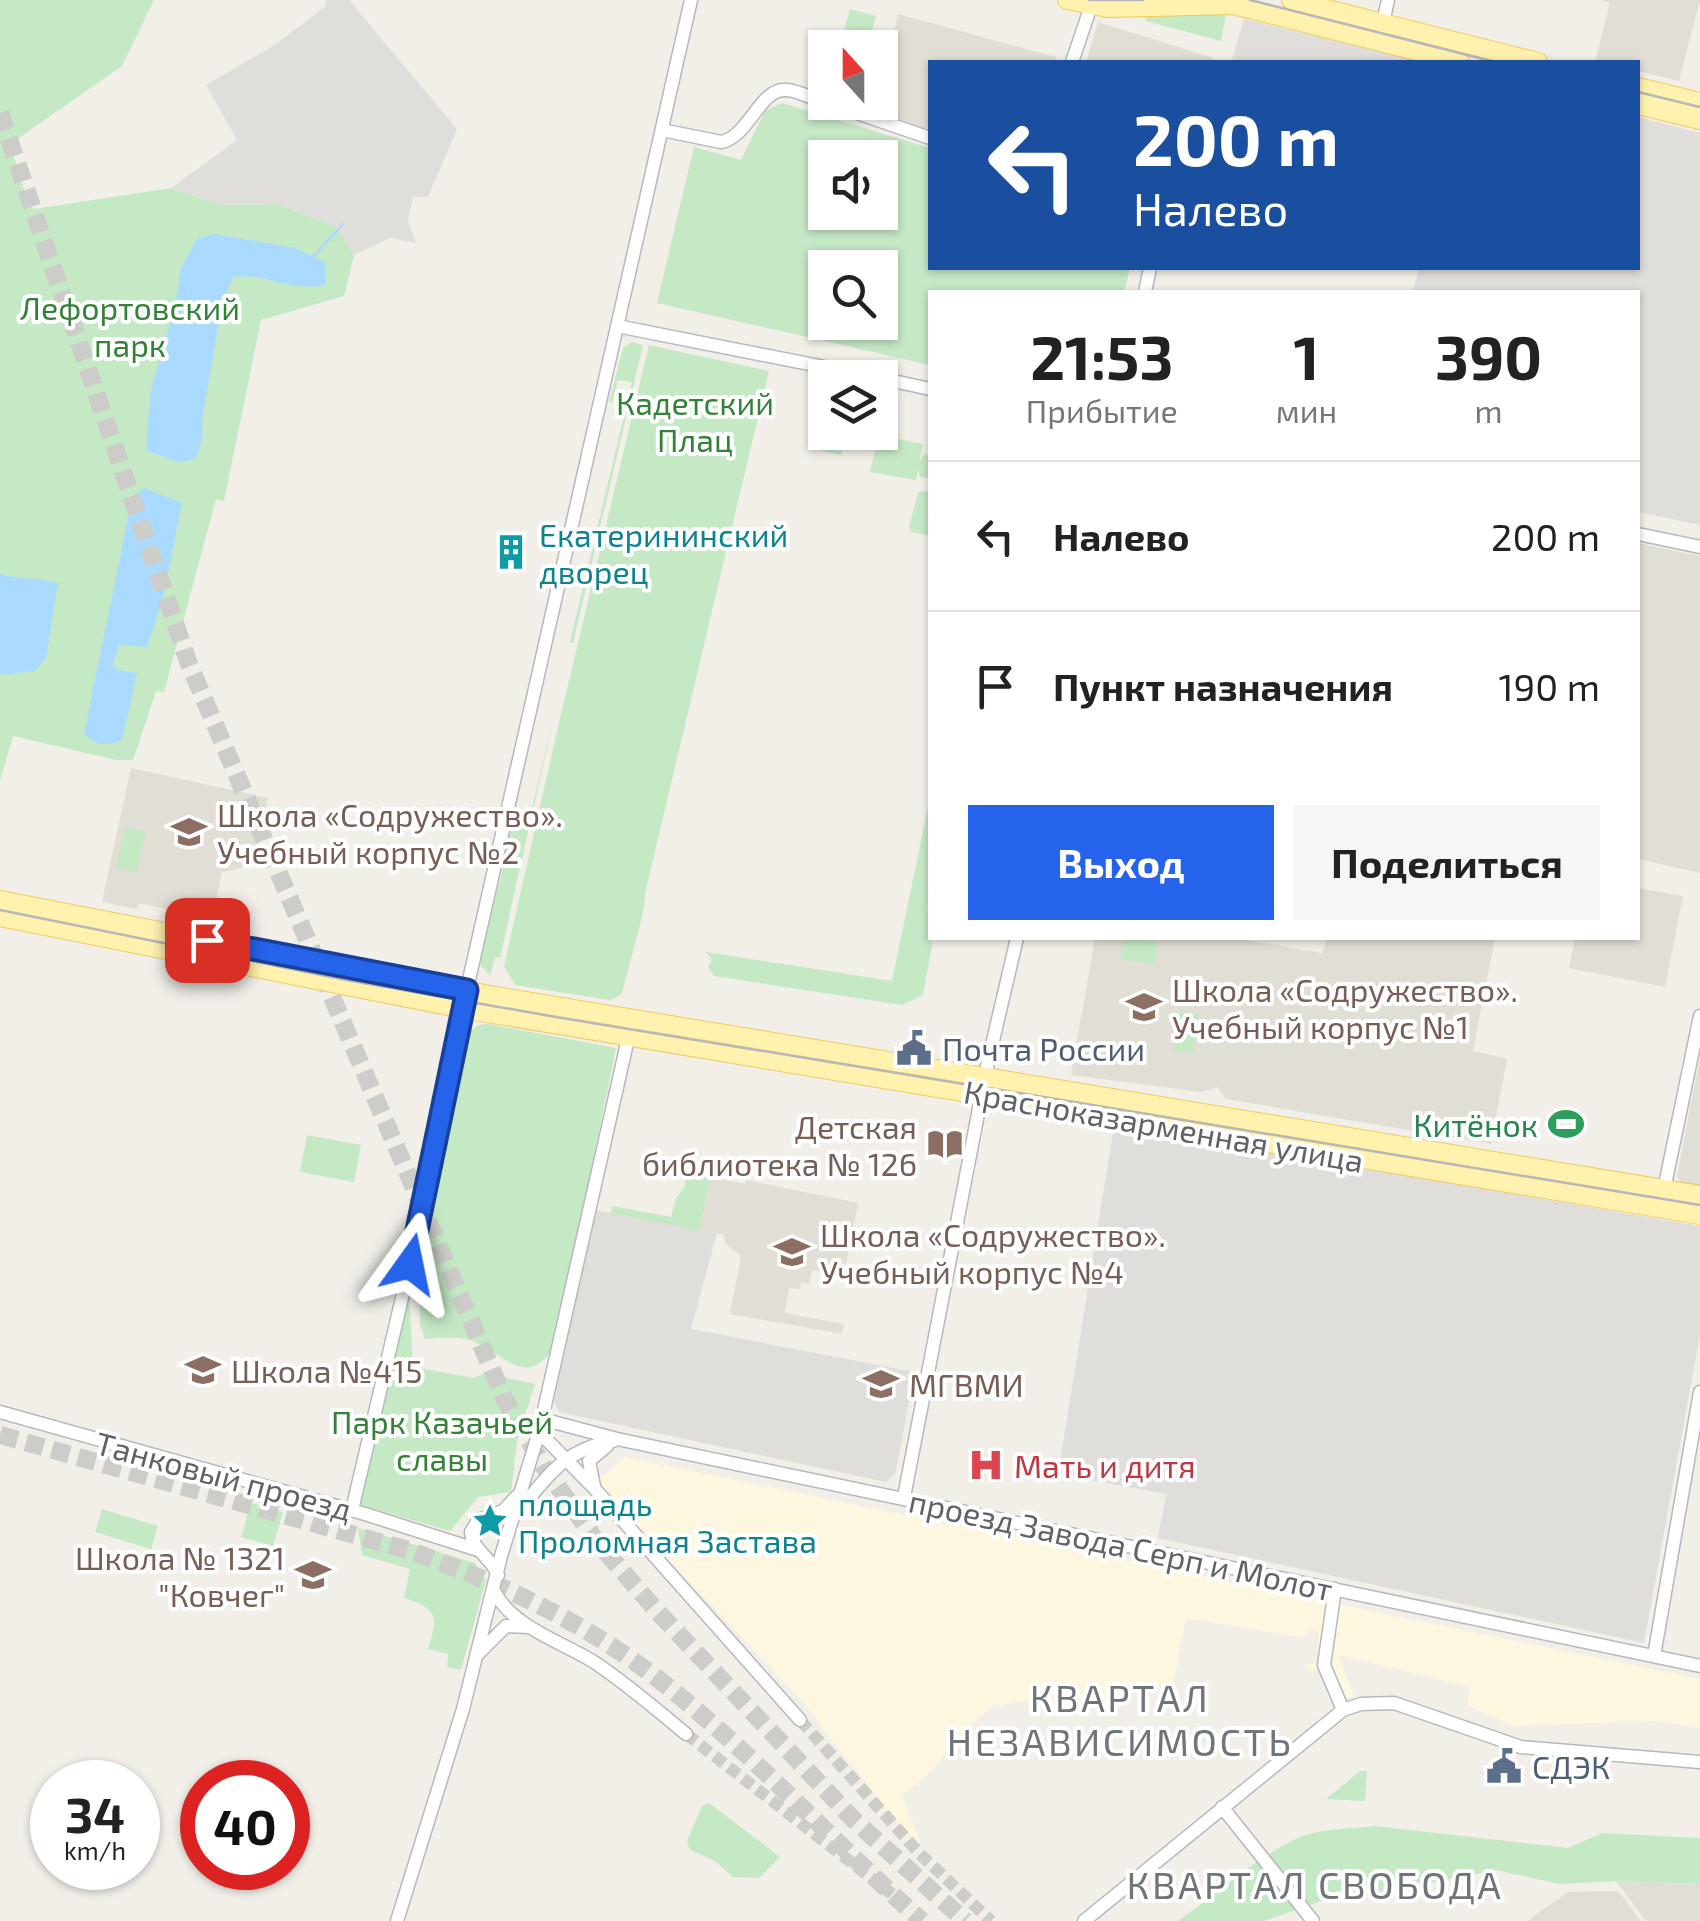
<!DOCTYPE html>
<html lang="ru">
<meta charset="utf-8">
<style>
:root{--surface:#fff;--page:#f6f6f6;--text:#222;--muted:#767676;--line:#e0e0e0;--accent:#2563eb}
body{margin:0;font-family:"Exo 2",sans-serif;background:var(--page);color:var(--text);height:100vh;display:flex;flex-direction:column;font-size:38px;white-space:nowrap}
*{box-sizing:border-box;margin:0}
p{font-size:32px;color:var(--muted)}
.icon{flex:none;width:55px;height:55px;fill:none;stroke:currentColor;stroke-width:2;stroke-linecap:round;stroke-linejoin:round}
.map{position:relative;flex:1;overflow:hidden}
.panel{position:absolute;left:928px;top:290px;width:712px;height:650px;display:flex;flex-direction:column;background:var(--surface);border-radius:0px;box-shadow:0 2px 8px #0004}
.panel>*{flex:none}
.hud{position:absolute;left:928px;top:60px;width:712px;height:210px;border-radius:0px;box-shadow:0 2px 8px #0004;background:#1a4fa0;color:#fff;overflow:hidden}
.needle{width:65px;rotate:339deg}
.fabs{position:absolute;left:808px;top:30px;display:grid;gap:20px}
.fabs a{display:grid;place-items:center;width:90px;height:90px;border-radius:0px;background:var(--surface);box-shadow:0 2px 8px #0004;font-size:50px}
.speed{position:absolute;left:30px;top:1760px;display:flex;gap:20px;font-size:50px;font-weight:700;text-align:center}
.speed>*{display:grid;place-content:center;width:130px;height:130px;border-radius:50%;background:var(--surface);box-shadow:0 2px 8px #0004;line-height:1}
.speed small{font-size:25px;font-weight:400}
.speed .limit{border:15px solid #d22;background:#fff;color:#111}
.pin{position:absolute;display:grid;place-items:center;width:85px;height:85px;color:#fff;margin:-42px;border-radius:20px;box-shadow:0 5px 15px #0006}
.me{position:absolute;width:110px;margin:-55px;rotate:12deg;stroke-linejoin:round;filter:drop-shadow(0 0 8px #0008)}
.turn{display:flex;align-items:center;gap:35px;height:210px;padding:0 40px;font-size:45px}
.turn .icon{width:130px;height:130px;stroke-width:2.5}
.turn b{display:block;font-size:70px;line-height:85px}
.eta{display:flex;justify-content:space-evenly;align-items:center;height:170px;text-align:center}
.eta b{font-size:60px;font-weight:700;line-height:70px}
.cta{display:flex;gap:20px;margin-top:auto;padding:20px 40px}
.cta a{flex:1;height:115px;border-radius:0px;background:var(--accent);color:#fff;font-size:40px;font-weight:700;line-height:115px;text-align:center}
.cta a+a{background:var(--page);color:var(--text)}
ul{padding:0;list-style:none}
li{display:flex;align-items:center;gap:30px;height:150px;padding:0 40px;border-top:2px solid var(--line)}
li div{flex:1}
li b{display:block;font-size:38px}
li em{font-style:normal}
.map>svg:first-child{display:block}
.commercial{fill:#fef7e0}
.industrial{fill:#e0deda}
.education{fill:#e1ded6}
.green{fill:#c5e8c5;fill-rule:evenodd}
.water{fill:#aadaff}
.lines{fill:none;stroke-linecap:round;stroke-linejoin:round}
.stream{stroke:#aadaff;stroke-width:2.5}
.minor-tunnel{stroke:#ccccc8;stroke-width:12;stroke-dasharray:12 6;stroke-linecap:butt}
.major-tunnel{stroke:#ccccc8;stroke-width:18;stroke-dasharray:18 9;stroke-linecap:butt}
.minor-casing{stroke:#b5b8bc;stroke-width:15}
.major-casing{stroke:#f2c960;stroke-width:20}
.minor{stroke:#fff;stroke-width:12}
.major{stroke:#fff2af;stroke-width:18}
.tram{stroke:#b6b7b8;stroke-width:2.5}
.route-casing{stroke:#184099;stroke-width:25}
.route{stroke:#2563eb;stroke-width:18}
.labels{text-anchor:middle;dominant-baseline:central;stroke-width:8;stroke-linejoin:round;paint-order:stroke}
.park-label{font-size:32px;fill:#348238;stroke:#fff}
.culture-label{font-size:32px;fill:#0d838f;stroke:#fff;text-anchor:start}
.education-label{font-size:32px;fill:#785e54;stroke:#fff;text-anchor:start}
.service-label{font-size:32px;fill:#4e5e75;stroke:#fff;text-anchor:start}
.leisure-label{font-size:32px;fill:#27864d;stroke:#fff;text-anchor:end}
.street-label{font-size:32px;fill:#5f6368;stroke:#fff}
.health-label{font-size:32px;fill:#be3a42;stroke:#fff;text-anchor:start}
.quarter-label{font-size:38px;letter-spacing:2.5px;fill:#70757a;stroke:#fff}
</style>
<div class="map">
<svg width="1700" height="1921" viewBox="0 0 1700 1921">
<rect width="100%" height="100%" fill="#f1efe8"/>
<!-- commercial -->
<path class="commercial" d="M624,1457L1700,1679V1728L1657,1721L1513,1726L1467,1705L1470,1687L1339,1655L1354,1697L1329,1699L1318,1669L1307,1670V1664L1317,1663L1318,1632L1310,1630L1304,1638L1186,1618L1173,1684L1145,1688L1080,1711L1056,1706L1045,1697L991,1707L955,1739L932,1771L902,1795L921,1844L898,1824L800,1699L597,1483Z"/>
<!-- industrial -->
<path class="industrial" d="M326,0H349L457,129L428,197H413L408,220L416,243L390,238L354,255L336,227L279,204L221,205L171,188L237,140L206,85L276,44L326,6Z
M1244,19L1422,62H1231Z
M1638,117L1700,133V525L1638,512V292H1413L1419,268H1638Z
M1114,1126L1700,1226V1334L1644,1643L1158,1538L1166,1494L1058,1474Z
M595,1210L717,1233L691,1329L915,1372L895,1474L886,1482L559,1412L554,1402Z"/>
<!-- education -->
<path class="education" d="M1601,0H1700L1679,81L1638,71V62L1595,61L1610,3Z
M898,14L1056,57L1055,62H930V130L876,113Z
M1098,22L1214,58L1212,62H1086Z
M1638,543L1700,556V873L1638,859Z
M131,768L268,798L253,866L222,872L212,919L139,903L137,909L102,902Z
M1638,888L1683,896L1665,987L1569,968L1575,938H1638Z
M1095,938H1234L1322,953L1327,938H1495L1473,1051L1507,1059L1491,1144L1226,1099L1217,1087L1202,1092L1071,1075Z
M1700,1057V1188L1682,1185L1677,1175Z
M711,1177L745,1184L746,1180L858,1203L844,1276L812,1270L809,1284L801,1282L800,1289L789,1288L785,1313L844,1324L842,1334L730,1314L741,1256L726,1244L723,1234L700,1231Z
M1616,1881L1700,1884V1921H1646Z
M1618,1891L1641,1921H1527L1568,1892Z"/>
<!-- green -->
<path class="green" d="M0,0H154L122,66L10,144L29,205L34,209L171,188L221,205L278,204L336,227L354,255L344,296L261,320L224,501L216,499L164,692L156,691L133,760H116L13,736L0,781Z
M850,9L876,16L869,41L843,34Z
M1226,14L1221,41L1146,21L1147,15Z
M782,103L930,148V268H1130L1124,292H930V365L657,303L694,147L741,160L765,111ZM825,158H880V212H825ZM825,268H880V322H825Z
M632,342L643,345L573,643L570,642L632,382L618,380L612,402H609L623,348Z
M649,345L769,371L646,889C644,921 629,961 622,994L610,1000L515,985L504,966L558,727Z
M812,429L845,436L841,455L808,448Z
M878,435L923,444L919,461L925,453L930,458V478L920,477L918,470L916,480L870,472Z
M921,491L930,492V536L912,532L909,527L918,493Z
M554,717L522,859L509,855L505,848L519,792L514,824L527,828Z
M928,807L930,895L927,907L932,945L923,995L902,1005L714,976L708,967L712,960L706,952L892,981Z
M125,827L146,831L137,872L116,868Z
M504,864L520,867L500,958L495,957L490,976L479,963Z
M1123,938L1158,942L1154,964L1120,959Z
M1179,1011L1199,1014L1193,1053L1173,1050Z
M488,1024L616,1048L555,1345C525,1396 499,1345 465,1339C455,1337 437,1338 425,1339L420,1325L419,1252L471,1031L478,1025Z
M307,1135L361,1145L354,1182L300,1172Z
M684,1162L713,1166L700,1231L611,1213L612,1206L671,1217L676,1198L685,1186Z
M409,1289L413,1367L475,1378L484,1373L535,1384L517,1441L511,1492L478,1497L450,1531L361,1505L360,1502Z
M251,1503L283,1512L273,1546L241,1537Z
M102,1509L158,1526L151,1549L95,1532Z
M358,1528L475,1563L486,1580L461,1670L447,1667L448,1654L428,1649C438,1617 439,1609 404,1598L410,1569L362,1555Z
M1360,1771H1367L1365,1801L1326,1799Z
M709,1803L780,1857L759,1878L733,1877L715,1861L690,1850L687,1841L702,1806Z
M1374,1826L1568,1848L1602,1833L1700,1838V1884L1616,1881L1560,1884L1496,1870L1343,1900L1332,1897L1264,1921H1178C1214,1896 1265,1850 1303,1836C1325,1828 1351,1829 1374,1826Z"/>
<!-- water -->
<path class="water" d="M214,234L295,248L326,263L325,285C292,293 265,272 233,277L222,303L202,420L203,438L195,459L178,462L146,450L150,394L176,302L181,268L197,239Z
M144,488L182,503L163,598L147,647L119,645L113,663L117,670L137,673L122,740C107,746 96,746 84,734L132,498Z
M0,574C20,580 39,577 58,583L46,658L35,671L0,675Z"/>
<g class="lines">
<!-- stream -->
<path class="stream" d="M313,257L343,224"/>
<!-- minor-tunnel -->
<path class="minor-tunnel" d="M800,1720L920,1854L991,1921
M686,1734L892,1894"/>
<!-- major-tunnel -->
<path class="major-tunnel" d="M0,113L189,664L504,1398L544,1467L597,1542L656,1610L853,1819L965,1921
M0,1435L408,1550C497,1582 583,1621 658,1679C752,1752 833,1842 922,1921"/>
<defs>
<path id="minor" d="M1382,27L1388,0
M1072,62L1093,0
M825,102L930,138
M662,130L721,142C749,137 760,87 787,90C799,91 813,99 825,102
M1145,292L1150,268
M617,326L880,378
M880,378L930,389
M1638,534L1700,547
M1660,1209L1700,1016
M0,1412L365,1514L478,1550
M542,1419L617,1439L1700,1666
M539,1432L594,1488L800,1720
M594,1486L589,1461L607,1446
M904,1497L988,1062L1017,938
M352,1510L410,1264L459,1024L691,0
M517,1513C547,1477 563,1450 613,1441
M498,1575C491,1557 472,1550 471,1532L478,1520L503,1511L517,1496
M1335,1589L1324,1665L1343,1710
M494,1591C512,1627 562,1642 594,1662C627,1684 656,1709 686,1734
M479,1653L506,1626L528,1627
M1654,1656L1700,1392
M1222,1807L1313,1921
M397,1921L463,1709L501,1556L539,1432L630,1030
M1084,1921L1343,1710L1361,1704L1394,1703L1521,1747L1700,1762"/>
<path id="major" d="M1067,0L1108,8L1233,5L1460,62
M1291,0L1538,62
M1638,87L1700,102
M1638,105L1700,120
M0,900L495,996L1700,1195
M0,917L463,1009L1700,1215"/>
</defs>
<!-- minor casing -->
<use href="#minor" class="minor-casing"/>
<!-- major casing -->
<use href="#major" class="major-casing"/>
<!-- minor -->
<use href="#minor" class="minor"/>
<!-- major -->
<use href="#major" class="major"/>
<!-- tram -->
<path class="tram" d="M1089,0H1143
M1250,0L1495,62
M1638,92L1700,107
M0,910L346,980L550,1016L1700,1205"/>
</g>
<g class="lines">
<defs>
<path id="route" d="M207,940L467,990L410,1264"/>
</defs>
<!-- route casing -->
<use href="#route" class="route-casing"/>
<!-- route -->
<use href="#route" class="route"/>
</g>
<!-- icons -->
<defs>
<symbol id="building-bare" viewBox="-9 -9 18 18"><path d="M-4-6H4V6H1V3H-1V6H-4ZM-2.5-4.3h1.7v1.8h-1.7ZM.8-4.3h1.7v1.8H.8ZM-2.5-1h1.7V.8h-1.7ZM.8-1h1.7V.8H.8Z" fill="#0f9aa8" stroke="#fff" stroke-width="2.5" paint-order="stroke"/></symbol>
<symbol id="school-bare" viewBox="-9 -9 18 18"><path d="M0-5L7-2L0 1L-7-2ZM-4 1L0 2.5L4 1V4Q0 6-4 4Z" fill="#8d6e63" stroke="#fff" stroke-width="2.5" paint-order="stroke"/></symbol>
<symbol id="civic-bare" viewBox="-9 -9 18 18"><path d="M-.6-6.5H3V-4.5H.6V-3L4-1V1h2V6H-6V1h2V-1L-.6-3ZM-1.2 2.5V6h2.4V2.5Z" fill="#5c6f8a" stroke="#fff" stroke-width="2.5" paint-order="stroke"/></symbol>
<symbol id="stadium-bare" viewBox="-9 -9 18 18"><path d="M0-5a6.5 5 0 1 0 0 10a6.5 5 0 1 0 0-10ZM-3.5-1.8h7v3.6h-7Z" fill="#2e9e5b" stroke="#fff" stroke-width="2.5" paint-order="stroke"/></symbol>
<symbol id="library-bare" viewBox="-9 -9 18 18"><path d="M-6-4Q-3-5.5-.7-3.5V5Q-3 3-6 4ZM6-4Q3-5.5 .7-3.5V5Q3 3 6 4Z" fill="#8d6e63" stroke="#fff" stroke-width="2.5" paint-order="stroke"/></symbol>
<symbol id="university-bare" viewBox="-9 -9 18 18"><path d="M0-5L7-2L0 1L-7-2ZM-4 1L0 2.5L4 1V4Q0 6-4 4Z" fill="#8d6e63" stroke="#fff" stroke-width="2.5" paint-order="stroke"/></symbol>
<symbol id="hospital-bare" viewBox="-9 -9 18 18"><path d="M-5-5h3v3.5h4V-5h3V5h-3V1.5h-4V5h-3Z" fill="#e0444e" stroke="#fff" stroke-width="2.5" paint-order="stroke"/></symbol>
<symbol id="sight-bare" viewBox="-9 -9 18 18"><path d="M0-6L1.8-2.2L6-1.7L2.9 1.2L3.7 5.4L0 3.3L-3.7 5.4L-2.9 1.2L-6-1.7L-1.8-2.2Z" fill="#0f9aa8" stroke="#fff" stroke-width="2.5" paint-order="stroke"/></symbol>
</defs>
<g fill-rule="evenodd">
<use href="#building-bare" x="486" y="527" width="50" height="50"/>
<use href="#school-bare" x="164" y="807" width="50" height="50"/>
<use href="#school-bare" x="1119" y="982" width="50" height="50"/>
<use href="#civic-bare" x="889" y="1023" width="50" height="50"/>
<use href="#stadium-bare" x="1541" y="1099" width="50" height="50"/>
<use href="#library-bare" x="920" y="1119" width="50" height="50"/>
<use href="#school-bare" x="767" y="1227" width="50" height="50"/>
<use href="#school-bare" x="178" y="1345" width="50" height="50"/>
<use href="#university-bare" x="856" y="1359" width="50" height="50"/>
<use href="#hospital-bare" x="961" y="1440" width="50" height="50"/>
<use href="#sight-bare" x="465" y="1496" width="50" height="50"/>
<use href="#school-bare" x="288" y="1550" width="50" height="50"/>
<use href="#civic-bare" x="1479" y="1741" width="50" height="50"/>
</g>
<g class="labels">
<!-- park labels -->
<g class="park-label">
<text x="130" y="307">Лефортовский<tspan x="130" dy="37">парк</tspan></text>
<text x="695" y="402">Кадетский<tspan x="695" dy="37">Плац</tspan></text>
<text x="442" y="1421">Парк Казачьей<tspan x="442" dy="37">славы</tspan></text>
</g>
<!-- culture labels -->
<g class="culture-label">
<text x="539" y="534">Екатерининский<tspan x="539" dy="37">дворец</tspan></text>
<text x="518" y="1503">площадь<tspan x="518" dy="37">Проломная Застава</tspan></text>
</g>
<!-- education labels -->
<g class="education-label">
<text x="217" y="814">Школа «Содружество».<tspan x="217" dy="37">Учебный корпус №2</tspan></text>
<text x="1172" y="989">Школа «Содружество».<tspan x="1172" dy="37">Учебный корпус №1</tspan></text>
<text x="917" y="1126" text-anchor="end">Детская<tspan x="917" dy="37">библиотека № 126</tspan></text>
<text x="820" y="1234">Школа «Содружество».<tspan x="820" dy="37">Учебный корпус №4</tspan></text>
<text x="231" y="1370">Школа №415</text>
<text x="909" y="1384">МГВМИ</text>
<text x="285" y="1557" text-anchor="end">Школа № 1321<tspan x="285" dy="37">"Ковчег"</tspan></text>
</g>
<!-- service labels -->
<g class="service-label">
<text x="942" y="1048">Почта России</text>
<text x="1532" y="1766">СДЭК</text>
</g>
<!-- leisure labels -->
<g class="leisure-label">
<text x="1538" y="1124">Китёнок</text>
</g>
<!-- street labels -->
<g class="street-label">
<text transform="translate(1164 1125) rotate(10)">Красноказарменная улица</text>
<text transform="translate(224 1475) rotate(15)">Танковый проезд</text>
<text transform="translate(1121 1544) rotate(12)">проезд Завода Серп и Молот</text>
</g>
<!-- health labels -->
<g class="health-label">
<text x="1014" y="1465">Мать и дитя</text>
</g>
<!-- quarter labels -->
<g class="quarter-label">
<text x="1120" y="1697">КВАРТАЛ<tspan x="1120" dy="44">НЕЗАВИСИМОСТЬ</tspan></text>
<text x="1315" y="1884">КВАРТАЛ СВОБОДА</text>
</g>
</g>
</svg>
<div class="fabs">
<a><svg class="needle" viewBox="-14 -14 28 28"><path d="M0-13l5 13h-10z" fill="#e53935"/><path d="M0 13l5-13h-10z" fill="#767676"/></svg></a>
<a><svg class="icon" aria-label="sound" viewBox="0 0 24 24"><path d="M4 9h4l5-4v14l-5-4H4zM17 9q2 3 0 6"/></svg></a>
<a><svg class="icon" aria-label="search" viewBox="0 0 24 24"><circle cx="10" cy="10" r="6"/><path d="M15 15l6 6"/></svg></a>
<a><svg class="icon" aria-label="layers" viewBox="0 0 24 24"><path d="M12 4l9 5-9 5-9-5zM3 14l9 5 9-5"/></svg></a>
</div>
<div class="speed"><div>34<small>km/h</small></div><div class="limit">40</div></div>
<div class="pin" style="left:207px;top:940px;background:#d93025"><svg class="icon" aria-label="arrive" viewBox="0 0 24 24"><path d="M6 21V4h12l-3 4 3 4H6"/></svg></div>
<svg class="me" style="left:410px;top:1264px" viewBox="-20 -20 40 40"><path d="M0-17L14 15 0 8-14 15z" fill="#2563eb" stroke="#fff" stroke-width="4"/></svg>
<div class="hud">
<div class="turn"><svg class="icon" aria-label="left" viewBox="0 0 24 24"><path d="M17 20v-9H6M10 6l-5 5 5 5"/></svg><div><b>200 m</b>Налево</div></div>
</div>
<section class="panel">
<div class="eta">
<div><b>21:53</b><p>Прибытие</p></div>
<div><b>1</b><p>мин</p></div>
<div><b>390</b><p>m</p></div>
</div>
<ul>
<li><svg class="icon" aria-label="left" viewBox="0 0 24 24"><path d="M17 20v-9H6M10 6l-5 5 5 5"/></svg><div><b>Налево</b></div><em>200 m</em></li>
<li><svg class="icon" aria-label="arrive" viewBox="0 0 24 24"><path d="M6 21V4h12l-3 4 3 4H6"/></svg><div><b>Пункт назначения</b></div><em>190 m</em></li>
</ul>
<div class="cta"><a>Выход</a><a>Поделиться</a></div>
</section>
</div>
